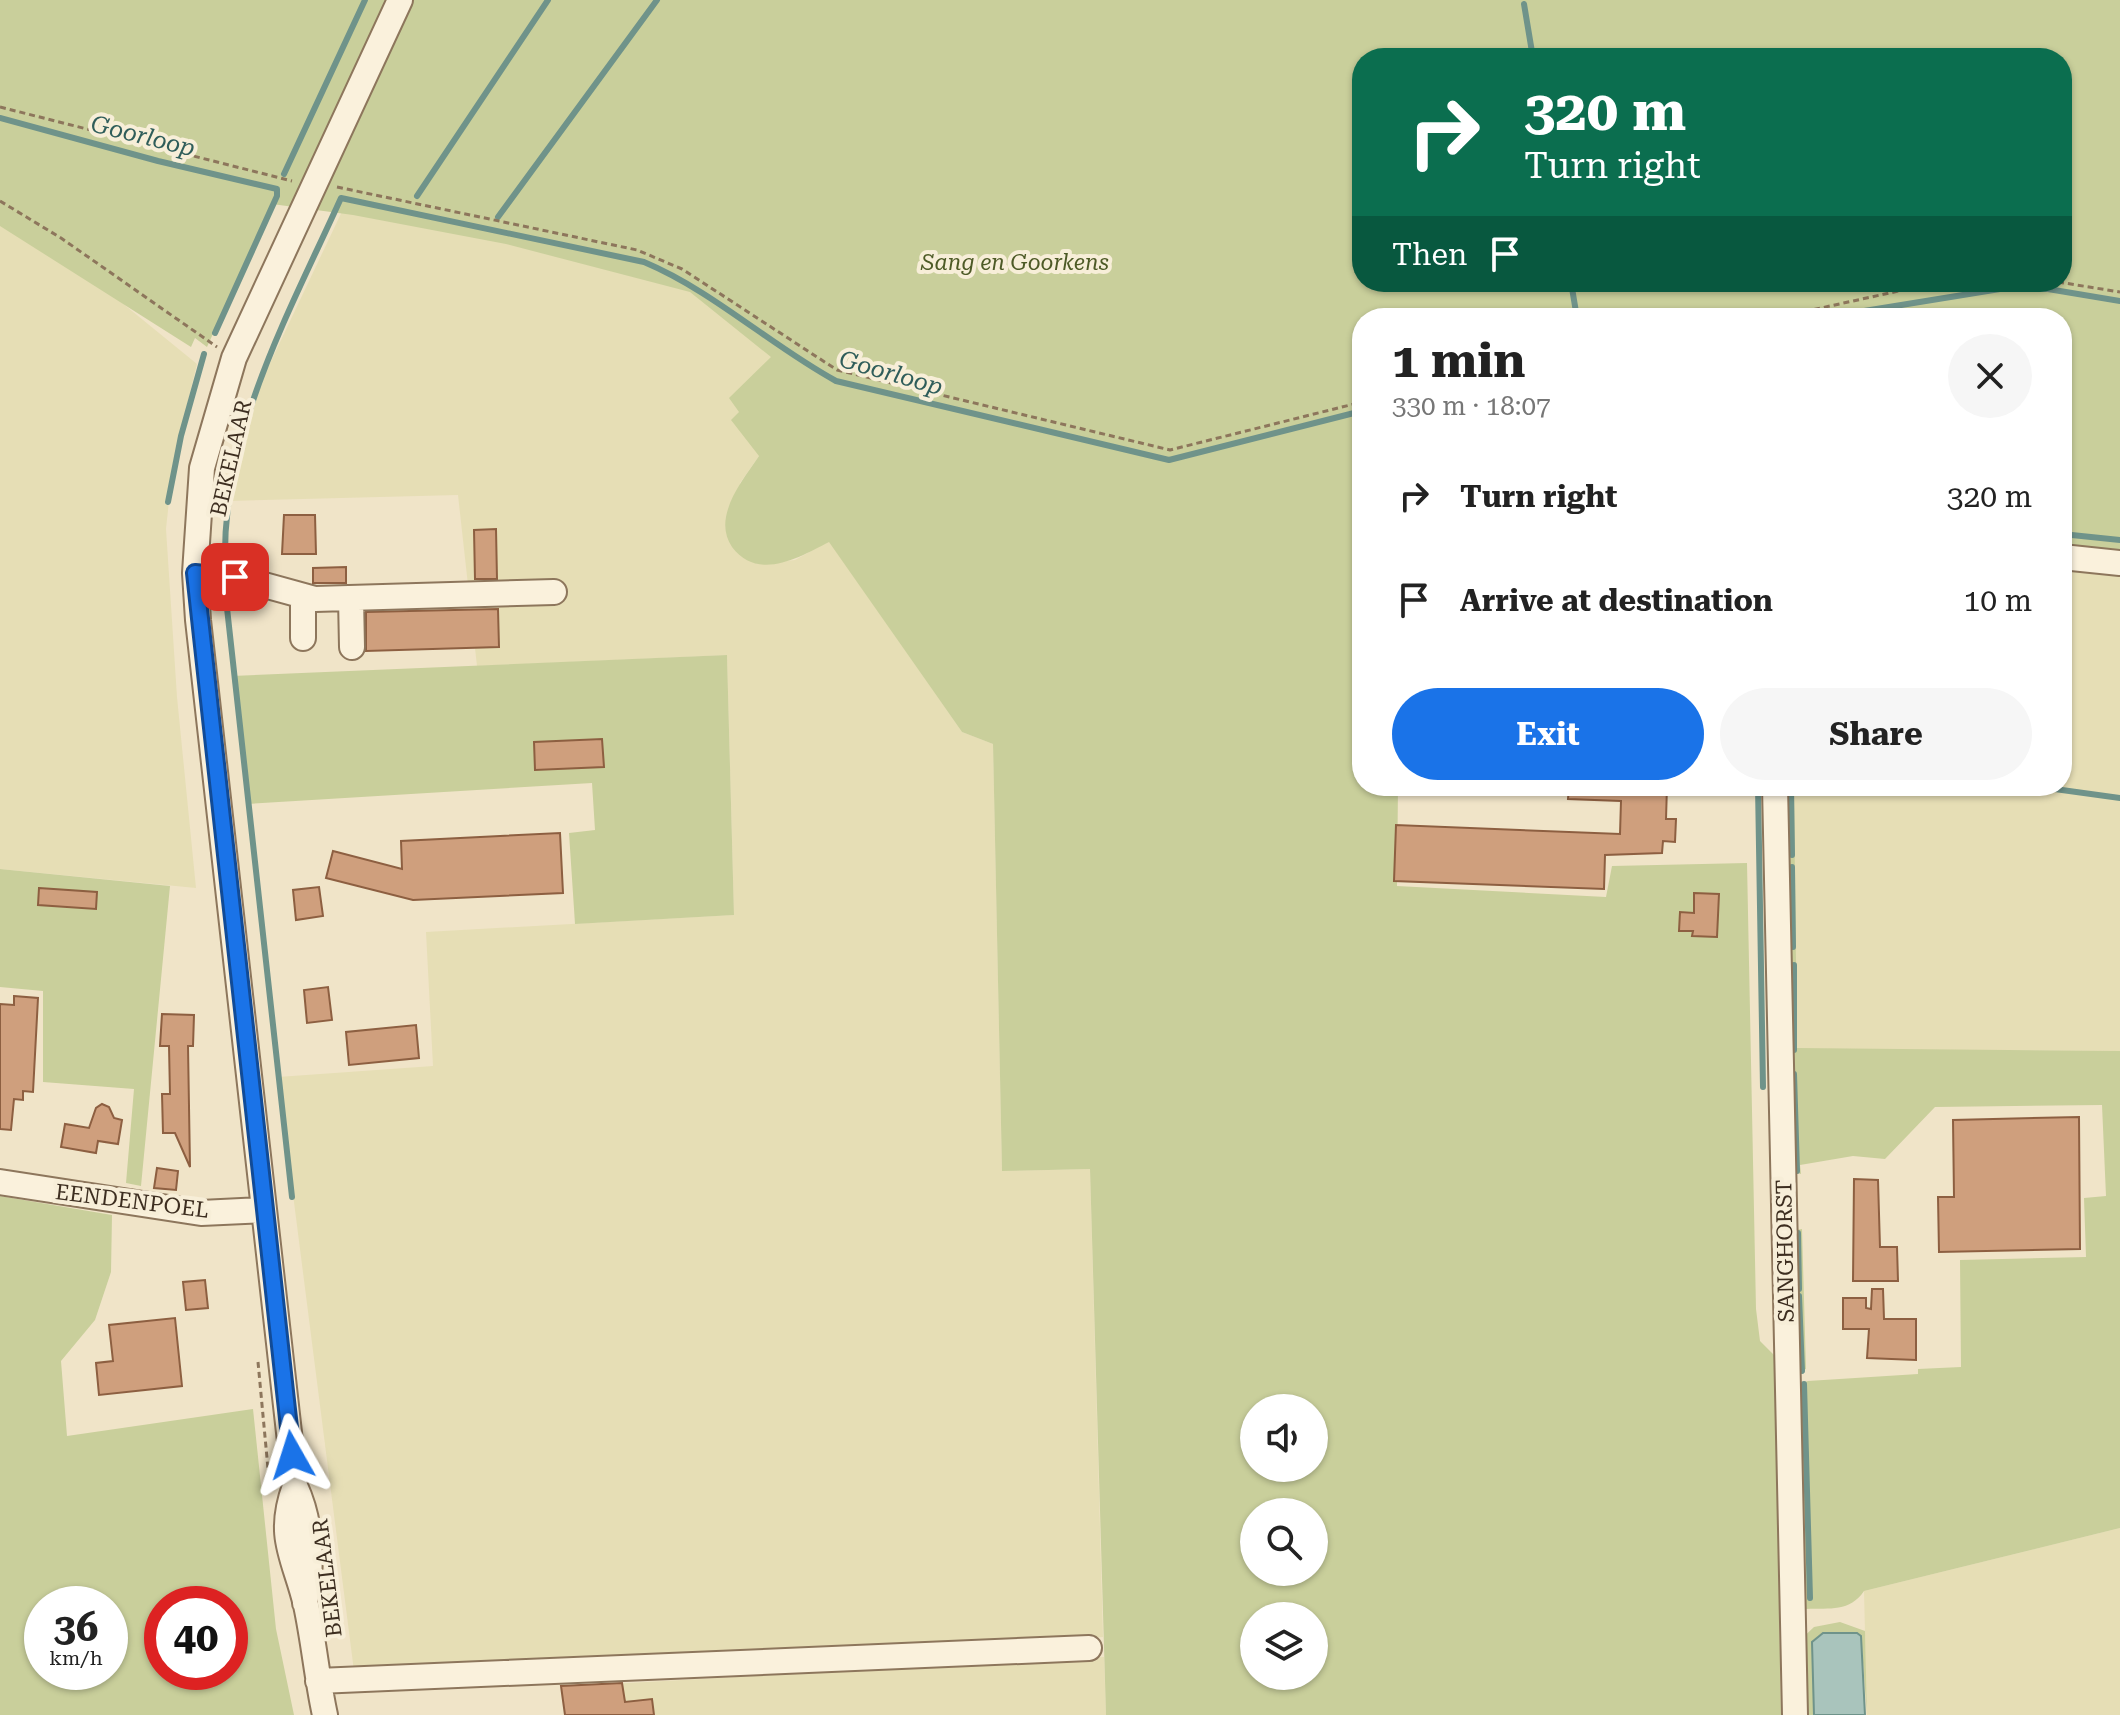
<!DOCTYPE html>
<meta charset="utf-8">
<style>
:root{--surface:#fff;--page:#f6f6f6;--text:#222;--muted:#767676;--accent:#1a73e8}
body{margin:0;font-family:"Roboto Serif",serif;background:var(--page);color:var(--text);height:100vh;display:flex;flex-direction:column;font-size:30px;white-space:nowrap}
*{box-sizing:border-box;margin:0}
p{font-size:26px;color:var(--muted)}
.icon{flex:none;width:44px;height:44px;fill:none;stroke:currentColor;stroke-width:2;stroke-linecap:round;stroke-linejoin:round}
.map{position:relative;flex:1;overflow:hidden}
.drawer{position:absolute;left:1352px;top:308px;width:720px;height:488px;display:flex;flex-direction:column;background:var(--surface);border-radius:32px;box-shadow:0 2px 6px #0004}
.drawer>*{flex:none}
.guide{position:absolute;left:1352px;top:48px;width:720px;height:244px;border-radius:32px;box-shadow:0 2px 6px #0004;background:#0b6e4f;color:#fff;overflow:hidden}
.buttons{position:absolute;left:1240px;top:1394px;display:grid;gap:16px}
.buttons a{display:grid;place-items:center;width:88px;height:88px;border-radius:50%;background:var(--surface);box-shadow:0 2px 6px #0004;font-size:40px}
.speed{position:absolute;left:24px;top:1586px;display:flex;gap:16px;font-size:40px;font-weight:700;text-align:center}
.speed>*{display:grid;place-content:center;width:104px;height:104px;border-radius:50%;background:var(--surface);box-shadow:0 2px 6px #0004;line-height:1}
.speed small{font-size:20px;font-weight:400}
.speed .limit{border:12px solid #d22;background:#fff;color:#111}
.pin{position:absolute;display:grid;place-items:center;width:68px;height:68px;color:#fff;margin:-34px;border-radius:16px;box-shadow:0 4px 12px #0006}
.me{position:absolute;width:88px;margin:-44px;rotate:354deg;stroke-linejoin:round;filter:drop-shadow(0 0 6px #0008)}
.turn{display:flex;align-items:center;gap:28px;height:168px;padding:0 40px;font-size:36px}
.turn .icon{width:104px;height:104px;stroke-width:2.5}
.turn b{display:block;font-size:56px;line-height:68px}
.then{display:flex;align-items:center;height:76px;padding:0 40px;background:#0003;gap:16px;font-size:30px}
.round{display:grid;place-items:center;flex:none;width:84px;height:84px;border-radius:42px;background:var(--page)}
.summary{display:flex;align-items:center;justify-content:space-between;height:136px;padding:0 40px}
h1{font-size:48px;font-weight:700;line-height:60px}
.cta{display:flex;gap:16px;margin-top:auto;padding:16px 40px}
.cta a{flex:1;height:92px;border-radius:48px;background:var(--accent);color:#fff;font-size:32px;font-weight:700;line-height:92px;text-align:center}
.cta a+a{background:var(--page);color:var(--text)}
ul{padding:0;list-style:none}
li{display:flex;align-items:center;gap:24px;height:104px;padding:0 40px}
li div{flex:1}
li b{display:block;font-size:30px}
li em{font-style:normal}
.map>svg:first-child{display:block}
.farmland{fill:#e6deb5}
.green{fill:#c9cf9b;fill-rule:evenodd}
.water{fill:#a9c4bc;stroke:#6f938a;stroke-width:2}
.lines{fill:none;stroke-linecap:round;stroke-linejoin:round}
.stream{stroke:#6f938a;stroke-width:6}
.building{fill:#cf9f7d;stroke:#8d5f41;stroke-width:2}
.minor-casing{stroke:#8d765c;stroke-width:28}
.path{stroke:#8d765c;stroke-width:3;stroke-dasharray:6 4;stroke-linecap:butt}
.minor{stroke:#faf1dc;stroke-width:24}
.route-casing{stroke:#114b97;stroke-width:20}
.route{stroke:#1a73e8;stroke-width:14}
.labels{text-anchor:middle;dominant-baseline:central;stroke-width:8;stroke-linejoin:round;paint-order:stroke}
.park-label{font-size:22px;font-style:italic;fill:#4d5a26;stroke:#f7eed8}
.street-label{font-size:22px;fill:#3d2e20;stroke:#f7eed8}
.water-label{font-size:24px;font-style:italic;fill:#2f5d5a;stroke:#f7eed8}
</style>
<div class="map">
<svg width="2120" height="1715" viewBox="0 0 2120 1715">
<rect width="100%" height="100%" fill="#f0e4c8"/>
<!-- farmland -->
<path class="farmland" d="M346,203L674,275L789,356L759,456L740,483L746,559L758,564L795,560L829,541L962,732L993,744L1002,1171L1090,1169L1103,1637L355,1679L278,1077L433,1066L426,932L734,915L727,655L477,666L458,495L229,501L254,397Z
M0,214L51,245L197,364L173,463L166,529L177,697L196,888L0,869Z
M2062,569L2120,575V1051L1797,1049L1794,786H2062Z
M2120,1528V1715H1867L1864,1591Z
M1104,1657L1106,1715H594L592,1685Z"/>
<!-- green -->
<path class="green" d="M0,0H2120V555L2062,549V318H1362V786H1398L1397,886L1606,897L1612,866L1747,863L1756,1309L1760,1341L1775,1356L1781,1715H1106L1090,1169L1002,1171L993,744L962,732L829,542C800,557 758,582 732,547C726,538 724,528 726,517C730,495 746,475 759,456L731,420L739,412L729,398L771,357L690,292L506,244L353,215L272,204L207,347L195,338L191,347L0,226ZM1362,58H2062V282H1362ZM1254,1408H1314V1468H1254ZM1254,1512H1314V1572H1254ZM1254,1616H1314V1676H1254Z
M727,655L734,915L575,924L569,833L595,830L592,783L247,804L232,676Z
M1779,786H1794L1797,1048L2120,1051V1528L1864,1591C1850,1612 1830,1608 1806,1609L1795,1599L1796,1385L1808,1381L1918,1374V1369L1961,1367L1960,1260L2086,1257L2084,1198L2106,1196L2102,1105L1935,1107L1885,1159L1853,1156L1800,1165L1801,1174L1787,1170Z
M0,869L170,886L141,1186L126,1183L134,1089L43,1082V991L0,987Z
M0,1196L112,1215L111,1272L95,1320L61,1361L67,1436L253,1409L276,1629L294,1715H0ZM42,1604H110V1672H42ZM162,1604H230V1672H162Z
M1802,1229L1806,1369L1801,1371H1798L1796,1230Z
M1840,1622L1865,1631L1867,1715L1861,1636L1812,1642L1814,1715H1797L1796,1644L1814,1627Z"/>
<!-- water -->
<path class="water" d="M1823,1633H1857L1861,1636L1865,1715H1814L1812,1642Z"/>
<g class="lines">
<!-- stream -->
<path class="stream" d="M1524,4L1533,58
M0,118L158,161L277,189V196L215,333
M284,174L365,0
M417,196L548,0
M498,217L657,0
M1571,282L1577,318
M1821,318L2006,288L2048,289L2120,301
M168,502L181,436L204,354
M2062,534L2120,540
M225,560C223,430 289,313 341,198L644,262C713,291 770,345 836,381L1169,460L1362,411
M225,590L292,1197
M1758,786L1763,1087
M1791,786L1792,855
M2033,786L2120,798
M1792,867L1793,947
M1794,965V1050
M1794,1074L1797,1171
M1798,1233L1799,1289
M1799,1296L1802,1371
M1804,1384L1810,1598"/>
</g>
<!-- building -->
<path class="building" d="M284,515H315L316,554H282Z
M496,529L497,579H475L474,530Z
M346,567V583H313V568Z
M498,609L499,647L366,651V612Z
M602,739L604,767L535,770L534,742Z
M1569,786H1667L1666,819H1676L1675,842L1663,841L1662,853L1605,855L1604,889L1394,881L1396,825L1620,834L1621,801L1568,799Z
M560,833L563,893L413,900L326,878L333,851L402,869L401,841Z
M319,887L323,916L296,920L293,890Z
M39,888L97,892L96,909L38,905Z
M1694,893L1719,894L1717,937L1692,936L1693,931H1679L1680,912L1694,913Z
M328,987L332,1020L307,1023L304,990Z
M14,996L38,998L33,1092L23,1091V1100L14,1099L11,1130L0,1129V1004L14,1005Z
M162,1014L194,1015L193,1046H188L190,1167L175,1133H163L162,1094H170L169,1046H160Z
M416,1025L419,1058L349,1065L346,1032Z
M102,1104L109,1107L114,1118L122,1120L118,1144L98,1141L96,1153L61,1147L65,1124L89,1128L96,1108Z
M2079,1117L2080,1249L1939,1252L1938,1197H1954L1953,1120Z
M157,1168L178,1171L176,1190L154,1188Z
M1854,1179L1878,1180L1880,1247H1897L1898,1281H1853Z
M205,1280L208,1308L186,1310L183,1282Z
M1872,1289H1883L1884,1319H1916V1360L1867,1358L1869,1329H1843V1298H1866V1308L1871,1309Z
M175,1318L182,1386L99,1395L96,1363L113,1361L109,1325Z
M622,1683L625,1702L652,1699L654,1715H565L561,1686Z"/>
<g class="lines">
<defs>
<path id="minor" d="M2062,557L2120,563
M195,573L235,577L315,599L554,592
M303,596V638
M351,598L352,647
M1775,786L1795,1715
M0,1182L201,1213L264,1210
M295,1486C276,1538 295,1558 306,1605C314,1642 317,1679 325,1715
M305,1603C313,1563 312,1523 295,1486L198,620L195,573L202,468L234,358L400,0
M318,1681L1089,1648"/>
</defs>
<!-- minor casing -->
<use href="#minor" class="minor-casing"/>
<!-- path -->
<path class="path" d="M0,107L292,181
M337,187L637,250L682,269L837,370L1170,450L1362,402
M0,201L61,238L217,347
M2058,282L2120,292
M1775,318L1940,282
M258,1362L270,1490"/>
<!-- minor -->
<use href="#minor" class="minor"/>
</g>
<g class="lines">
<defs>
<path id="route" d="M235,577L195,573L292,1455"/>
</defs>
<!-- route casing -->
<use href="#route" class="route-casing"/>
<!-- route -->
<use href="#route" class="route"/>
</g>
<g class="labels">
<!-- park labels -->
<g class="park-label">
<text x="1015" y="262">Sang en Goorkens</text>
</g>
<!-- street labels -->
<g class="street-label">
<text transform="translate(231 458) rotate(-77)">BEKELAAR</text>
<text transform="translate(132 1201) rotate(7)">EENDENPOEL</text>
<text transform="translate(1785 1251) rotate(-91)">SANGHORST</text>
<text transform="translate(327 1578) rotate(-97)">BEKELAAR</text>
</g>
<!-- water labels -->
<g class="water-label">
<text transform="translate(143 136) rotate(14)">Goorloop</text>
<text transform="translate(891 373) rotate(16)">Goorloop</text>
</g>
</g>
</svg>
<div class="buttons">
<a><svg class="icon" aria-label="sound" viewBox="0 0 24 24"><path d="M4 9h4l5-4v14l-5-4H4zM17 9q2 3 0 6"/></svg></a>
<a><svg class="icon" aria-label="search" viewBox="0 0 24 24"><circle cx="10" cy="10" r="6"/><path d="M15 15l6 6"/></svg></a>
<a><svg class="icon" aria-label="layers" viewBox="0 0 24 24"><path d="M12 4l9 5-9 5-9-5zM3 14l9 5 9-5"/></svg></a>
</div>
<div class="speed"><div>36<small>km/h</small></div><div class="limit">40</div></div>
<div class="pin" style="left:235px;top:577px;background:#d93025"><svg class="icon" aria-label="arrive" viewBox="0 0 24 24"><path d="M6 21V4h12l-3 4 3 4H6"/></svg></div>
<svg class="me" style="left:292px;top:1455px" viewBox="-20 -20 40 40"><path d="M0-17L14 15 0 8-14 15z" fill="#1a73e8" stroke="#fff" stroke-width="4"/></svg>
<div class="guide">
<div class="turn"><svg class="icon" aria-label="right" viewBox="0 0 24 24"><path d="M7 20v-9h11M14 6l5 5-5 5"/></svg><div><b>320 m</b>Turn right</div></div>
<div class="then">Then<svg class="icon" aria-label="arrive" viewBox="0 0 24 24"><path d="M6 21V4h12l-3 4 3 4H6"/></svg></div>
</div>
<section class="drawer">
<div class="summary"><div><h1>1 min</h1><p>330 m · 18:07</p></div><a class="round"><svg class="icon" aria-label="close" viewBox="0 0 24 24"><path d="M6 6l12 12M18 6L6 18"/></svg></a></div>
<ul>
<li><svg class="icon" aria-label="right" viewBox="0 0 24 24"><path d="M7 20v-9h11M14 6l5 5-5 5"/></svg><div><b>Turn right</b></div><em>320 m</em></li>
<li><svg class="icon" aria-label="arrive" viewBox="0 0 24 24"><path d="M6 21V4h12l-3 4 3 4H6"/></svg><div><b>Arrive at destination</b></div><em>10 m</em></li>
</ul>
<div class="cta"><a>Exit</a><a>Share</a></div>
</section>
</div>
